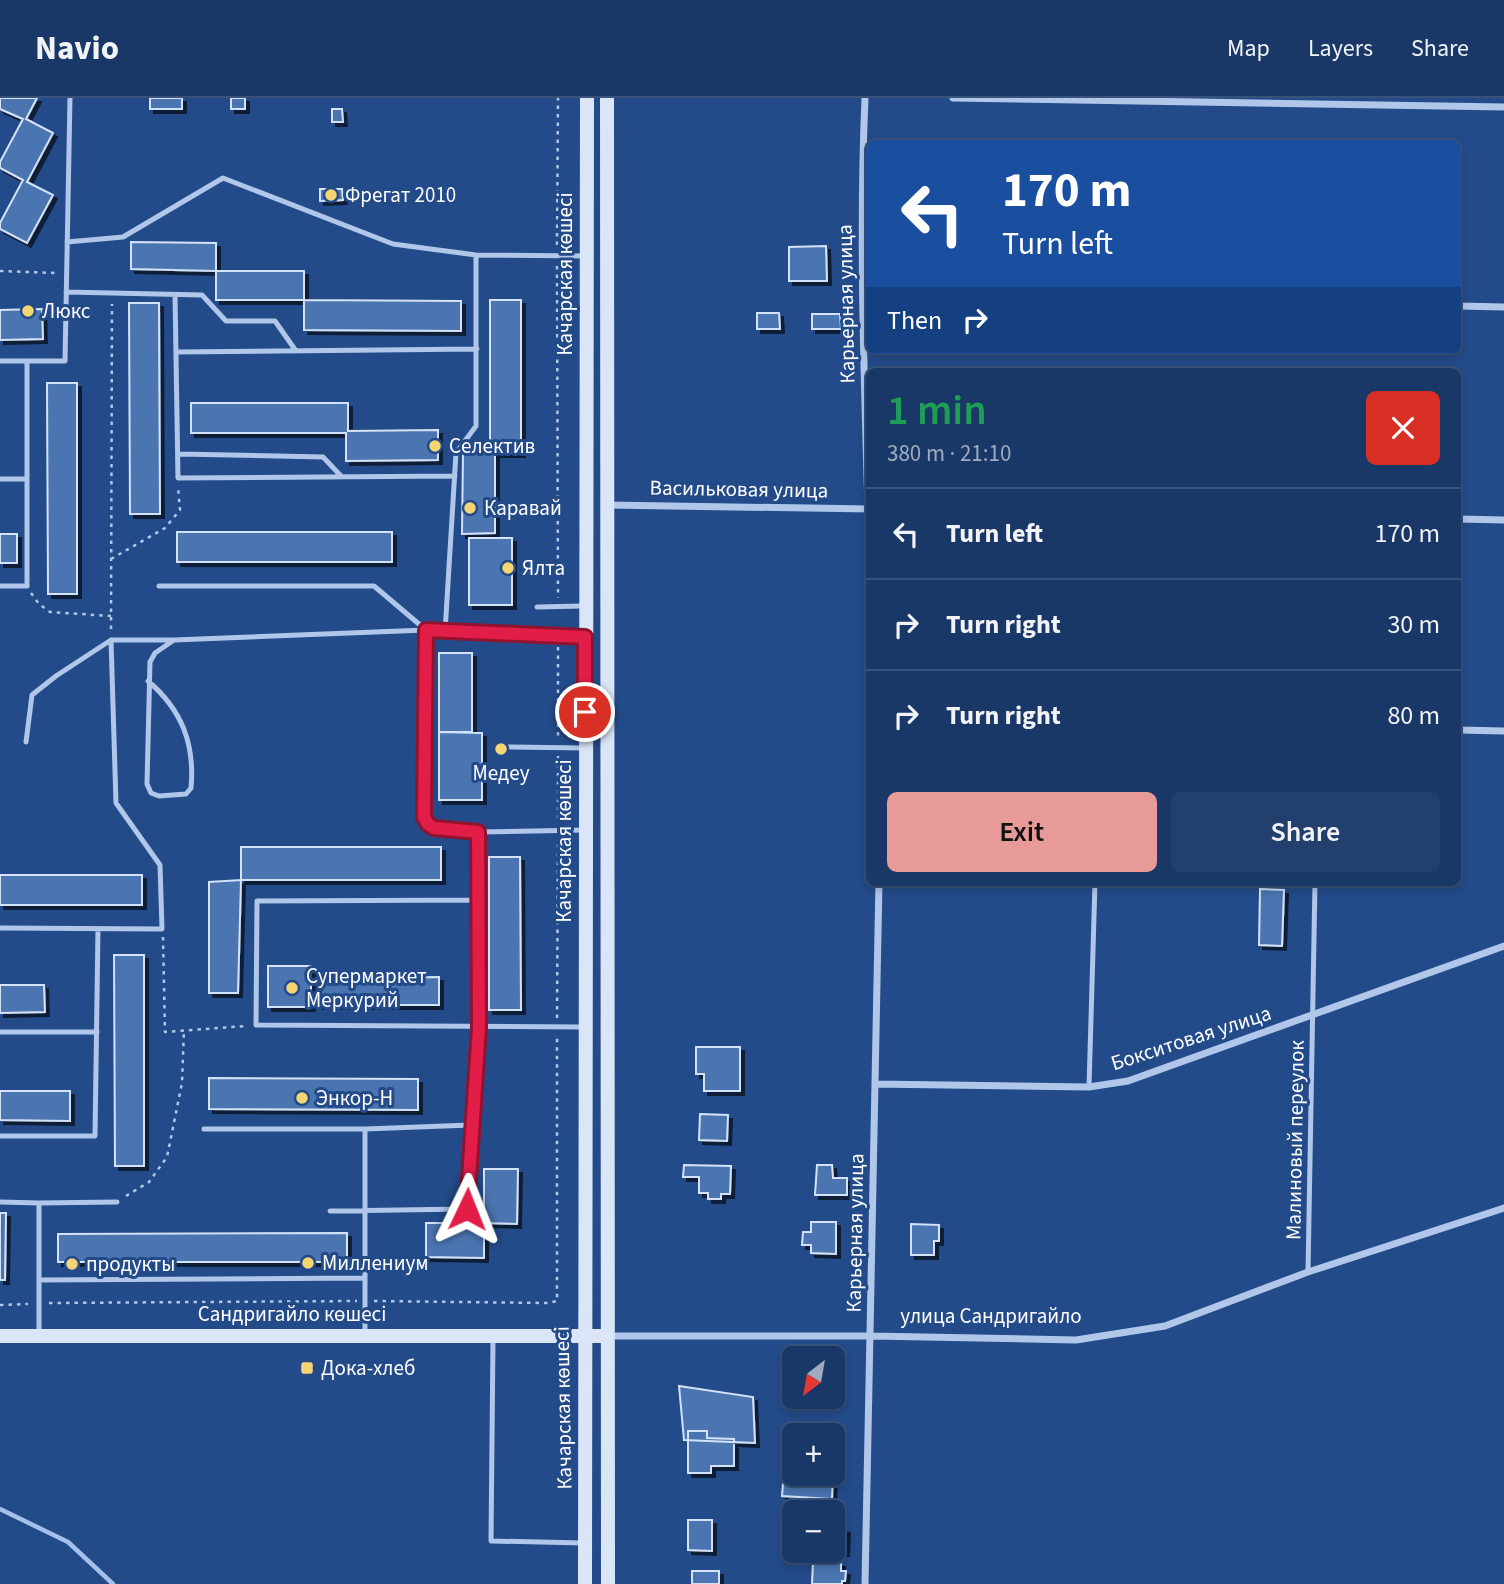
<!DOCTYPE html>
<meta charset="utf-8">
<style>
:root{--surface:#1a3867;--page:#233f6d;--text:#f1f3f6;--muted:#9facc0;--line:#38527b;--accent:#e69b98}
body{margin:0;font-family:"Source Sans 3",sans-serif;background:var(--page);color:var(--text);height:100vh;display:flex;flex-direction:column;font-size:26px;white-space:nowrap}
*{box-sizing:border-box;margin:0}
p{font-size:23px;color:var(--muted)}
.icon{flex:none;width:38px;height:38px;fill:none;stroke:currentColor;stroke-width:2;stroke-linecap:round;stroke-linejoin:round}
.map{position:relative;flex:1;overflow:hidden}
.sheet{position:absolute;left:866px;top:270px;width:595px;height:518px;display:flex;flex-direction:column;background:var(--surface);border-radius:10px;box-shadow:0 4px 10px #0003,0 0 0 2px var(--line)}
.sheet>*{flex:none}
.banner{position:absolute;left:866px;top:42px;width:595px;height:214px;border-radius:10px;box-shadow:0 4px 10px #0003,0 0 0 2px var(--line);background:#1a4fa0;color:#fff;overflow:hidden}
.needle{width:46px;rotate:211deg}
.tools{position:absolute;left:782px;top:1248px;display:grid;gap:14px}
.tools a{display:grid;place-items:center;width:63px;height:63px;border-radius:10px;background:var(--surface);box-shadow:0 4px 10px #0003,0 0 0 2px var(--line);font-size:35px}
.pin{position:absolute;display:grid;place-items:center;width:60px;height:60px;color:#fff;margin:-30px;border:4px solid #fff;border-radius:50%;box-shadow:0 2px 7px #0007}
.me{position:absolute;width:77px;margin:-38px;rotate:2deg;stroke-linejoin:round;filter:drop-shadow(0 0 5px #0008)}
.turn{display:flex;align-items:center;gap:24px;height:147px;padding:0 21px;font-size:32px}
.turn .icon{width:91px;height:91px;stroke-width:2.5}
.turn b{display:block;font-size:49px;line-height:60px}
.then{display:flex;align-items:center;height:66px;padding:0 21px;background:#0003;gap:14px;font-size:26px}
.round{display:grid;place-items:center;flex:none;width:74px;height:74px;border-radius:10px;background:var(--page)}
.head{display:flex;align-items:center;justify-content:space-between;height:119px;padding:0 21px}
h1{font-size:42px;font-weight:600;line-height:52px;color:#1e9e55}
.action{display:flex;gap:14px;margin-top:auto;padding:14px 21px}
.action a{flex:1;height:80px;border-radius:10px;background:var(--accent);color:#111;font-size:28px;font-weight:600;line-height:80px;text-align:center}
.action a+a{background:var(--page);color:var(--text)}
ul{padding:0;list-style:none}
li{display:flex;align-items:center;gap:21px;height:91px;padding:0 21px;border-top:2px solid var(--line)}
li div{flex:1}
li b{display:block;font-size:26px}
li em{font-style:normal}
header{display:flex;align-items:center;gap:42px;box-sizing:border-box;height:98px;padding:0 35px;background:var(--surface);border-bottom:2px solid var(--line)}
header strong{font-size:33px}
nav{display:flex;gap:38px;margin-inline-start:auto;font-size:24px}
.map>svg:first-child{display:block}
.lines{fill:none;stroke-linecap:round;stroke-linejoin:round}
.stream{stroke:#a4c1eb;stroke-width:4.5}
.building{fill:#4c74b1;stroke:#d4e2f7;stroke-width:2;filter:url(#shadow)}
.path{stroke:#b0c7ea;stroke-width:2.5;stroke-dasharray:3.5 5;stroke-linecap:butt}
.lane{stroke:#b0c7ea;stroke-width:5}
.street{stroke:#b0c7ea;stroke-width:7}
.secondary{stroke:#dae6f8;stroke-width:14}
.route-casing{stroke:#92132f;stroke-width:18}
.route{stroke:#e11d48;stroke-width:12}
.poi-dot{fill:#f5d573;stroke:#234b89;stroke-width:2.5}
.labels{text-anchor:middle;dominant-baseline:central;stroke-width:6;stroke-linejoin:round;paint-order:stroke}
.poi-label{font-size:21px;fill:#fff;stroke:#234b89;text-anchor:start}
.street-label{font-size:21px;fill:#fff;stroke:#234b89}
</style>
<header>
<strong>Navio</strong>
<nav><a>Map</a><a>Layers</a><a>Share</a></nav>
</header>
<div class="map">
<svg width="1504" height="1486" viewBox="0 0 1504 1486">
<defs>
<filter id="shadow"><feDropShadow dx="4" dy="4" stdDeviation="0" flood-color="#0009"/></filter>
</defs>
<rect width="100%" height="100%" fill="#234b89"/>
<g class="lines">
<!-- stream -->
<path class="stream" d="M0,1411L68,1444L113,1486"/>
</g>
<!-- building -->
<path class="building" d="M0,0H37L26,21L53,35L27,84L53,97L27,145L0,131V125L23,82L0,70V64L23,21L0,11Z
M150,0H182V11H150Z
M231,0H245V11H231Z
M332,11H342L343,24H332Z
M320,91H342L343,102L320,103Z
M131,144L216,145V173L131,171Z
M826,148L827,183H789V149Z
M216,173H304V202H216Z
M304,202L461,203V233L304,232Z
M490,202H521V355H495V435L462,436L463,354H490Z
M129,205H159L160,416H130Z
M42,211L43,241L0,242V212Z
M757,215H779L780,231H757Z
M812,216H840L841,231H812Z
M47,285H77V496H48Z
M191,305H348V333L438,332V362L346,363V335H191Z
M177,434H392V464H177Z
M0,436H17V465H0Z
M469,440H512V507H469Z
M439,555H472V634H439Z
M439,634L482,635V702H439Z
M241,749H441V782H241Z
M489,759H520L521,912H489Z
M0,777H142V807H0Z
M241,782L238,895H209V784Z
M1260,791L1284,792L1282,848L1259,847Z
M114,857H144V1068H115Z
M268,868H311V909H268Z
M439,879V907H319V880Z
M0,887H44L45,914L0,915Z
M696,949H740V993H704V976H696Z
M209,980L418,981V1012L209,1011Z
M0,993H70V1023L0,1022Z
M700,1016L728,1017L727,1043L699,1042Z
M684,1067L731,1068L730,1096H721V1101H708V1095H699V1079H683Z
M817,1067H832L833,1080H847V1097H815Z
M484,1071H518L517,1126L484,1125Z
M0,1115H6L5,1182H0Z
M811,1124H836V1156L811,1155V1147H802L803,1134H811Z
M426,1125H484V1160L426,1159Z
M911,1126L939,1127V1143H934V1157H911Z
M347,1135V1164H58V1136Z
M679,1288L753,1299L755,1345L684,1342Z
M688,1333H707V1340L734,1341V1368H711V1375H688Z
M784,1372H794V1376L833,1375L832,1401L782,1398Z
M688,1422H712V1453L688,1452Z
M833,1430L846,1431L845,1454L823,1453L833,1452Z
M813,1464L841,1465V1473H846L845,1483H842V1486H812Z
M692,1473H719V1486H692Z"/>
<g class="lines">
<!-- path -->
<path class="path" d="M557,147L558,0
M557,168L558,500
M0,173L56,175
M111,461L165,430L180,412L178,389
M31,495L39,506L50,514L111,518
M111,531L112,206
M558,549V640
M558,658V724
M163,839L165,934L246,928
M557,920L558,742
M126,1098L149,1084L167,1059L182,985L184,932
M374,1203L547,1205L557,1203V938
M49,1205L357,1203
M0,1207L28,1206"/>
<!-- lane -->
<path class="lane" d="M67,144L123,139L223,80L393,146L476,157
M66,194L202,197L226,223H275L296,253
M175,197L178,380L455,378
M176,254L477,251
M0,263H65L70,0
M179,356L323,359L341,378
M0,381H27
M0,488H27V263
M159,488H374L426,532L585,539
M537,509L583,508
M445,534L456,355L476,328V157L586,158
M148,583C182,612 195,646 191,690L186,696L159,698L151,695L147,686L150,564L155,555L174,542L426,532L424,719L428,726L434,730L478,734L585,732
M26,644L32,597L56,578L111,542
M509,649L585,650
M478,734L479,802L257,803L256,927L583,929
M0,830L162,831L160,767L116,705L111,542H174
M0,934H97
M1089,989L1095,784
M204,1031H365L471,1027
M0,1038H95L98,831
M0,1104L39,1105V1237
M39,1105L117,1104
M330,1113L467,1111L479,929V802
M1308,1174L1315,784
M40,1182L365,1180
M365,1237V1031
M493,1241L491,1443L583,1445"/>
<!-- street -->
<path class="street" d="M865,0C859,137 864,274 868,411
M953,0L1504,9
M1458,208L1504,209
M607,407L870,411
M1458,421L1504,422
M1458,632L1504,633
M875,986L1089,989L1128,983L1504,848
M607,1238H871L1076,1242L1165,1228L1308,1174L1504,1110
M865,1486L879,784"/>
<!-- secondary -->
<path class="secondary" d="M607,0L608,1486
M0,1238H607
M585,1486L587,0"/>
</g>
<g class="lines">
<defs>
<path id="route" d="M467,1111L479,929L478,734L434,730L428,726L424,719L426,532L585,539V614"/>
</defs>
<!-- route casing -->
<use href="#route" class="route-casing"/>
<!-- route -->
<use href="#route" class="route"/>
</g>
<!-- markers -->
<g class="poi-dot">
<circle cx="331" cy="97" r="7"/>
<circle cx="28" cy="213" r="7"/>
<circle cx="435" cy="348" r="7"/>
<circle cx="470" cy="410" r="7"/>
<circle cx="508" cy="470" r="7"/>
<circle cx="501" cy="651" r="7"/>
<circle cx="292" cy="890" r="7"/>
<circle cx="302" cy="1000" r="7"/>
<circle cx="308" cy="1165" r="7"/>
<circle cx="72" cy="1166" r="7"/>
<rect x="300" y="1263" width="14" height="14" rx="3.5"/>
</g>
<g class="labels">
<!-- poi labels -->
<g class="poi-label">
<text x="345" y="97">Фрегат 2010</text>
<text x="42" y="213">Люкс</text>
<text x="449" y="348">Селектив</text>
<text x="484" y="410">Каравай</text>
<text x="522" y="470">Ялта</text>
<text x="501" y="675" text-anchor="middle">Медеу</text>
<text x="306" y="878">Супермаркет<tspan x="306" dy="24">Меркурий</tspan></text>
<text x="316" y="1000">Энкор-Н</text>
<text x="322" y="1165">Миллениум</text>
<text x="86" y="1166">продукты</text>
<text x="321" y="1270">Дока-хлеб</text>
</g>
<!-- street labels -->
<g class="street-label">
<text transform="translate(565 176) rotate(-90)">Качарская көшесі</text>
<text transform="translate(846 206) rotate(-91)">Карьерная улица</text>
<text transform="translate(739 391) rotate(1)">Васильковая улица</text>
<text transform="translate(564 743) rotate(-90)">Качарская көшесі</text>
<text transform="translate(1191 940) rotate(-18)">Бокситовая улица</text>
<text transform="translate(1295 1042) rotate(-89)">Малиновый переулок</text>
<text transform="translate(855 1135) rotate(-89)">Карьерная улица</text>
<text x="292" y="1216">Сандригайло көшесі</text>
<text x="991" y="1218">улица Сандригайло</text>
<text transform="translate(563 1310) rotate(-91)">Качарская көшесі</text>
</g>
</g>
</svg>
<div class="tools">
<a><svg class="needle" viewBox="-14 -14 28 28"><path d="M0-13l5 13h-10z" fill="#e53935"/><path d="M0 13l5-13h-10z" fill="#9facc0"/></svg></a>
<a>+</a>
<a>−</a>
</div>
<div class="pin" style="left:585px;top:614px;background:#d93025"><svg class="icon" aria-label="arrive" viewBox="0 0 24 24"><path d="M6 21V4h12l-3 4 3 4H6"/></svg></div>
<svg class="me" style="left:467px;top:1111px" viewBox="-20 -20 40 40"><path d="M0-17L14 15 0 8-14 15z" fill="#e11d48" stroke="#fff" stroke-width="4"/></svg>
<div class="banner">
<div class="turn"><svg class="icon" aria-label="left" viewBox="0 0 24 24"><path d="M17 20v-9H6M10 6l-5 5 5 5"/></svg><div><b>170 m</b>Turn left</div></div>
<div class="then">Then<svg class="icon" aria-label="right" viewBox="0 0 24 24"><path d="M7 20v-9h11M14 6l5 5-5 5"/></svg></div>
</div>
<section class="sheet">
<div class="head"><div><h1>1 min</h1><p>380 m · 21:10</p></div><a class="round" style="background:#d93025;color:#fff"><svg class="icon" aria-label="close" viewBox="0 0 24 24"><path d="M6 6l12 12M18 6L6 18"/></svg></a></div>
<ul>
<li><svg class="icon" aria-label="left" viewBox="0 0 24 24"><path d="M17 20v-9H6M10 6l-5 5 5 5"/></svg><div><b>Turn left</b></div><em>170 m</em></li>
<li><svg class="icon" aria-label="right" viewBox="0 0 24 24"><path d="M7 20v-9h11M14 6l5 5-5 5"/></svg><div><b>Turn right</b></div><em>30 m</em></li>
<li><svg class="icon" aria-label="right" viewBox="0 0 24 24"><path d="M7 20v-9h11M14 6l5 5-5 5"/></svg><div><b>Turn right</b></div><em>80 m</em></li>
</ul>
<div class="action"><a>Exit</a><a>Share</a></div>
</section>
</div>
